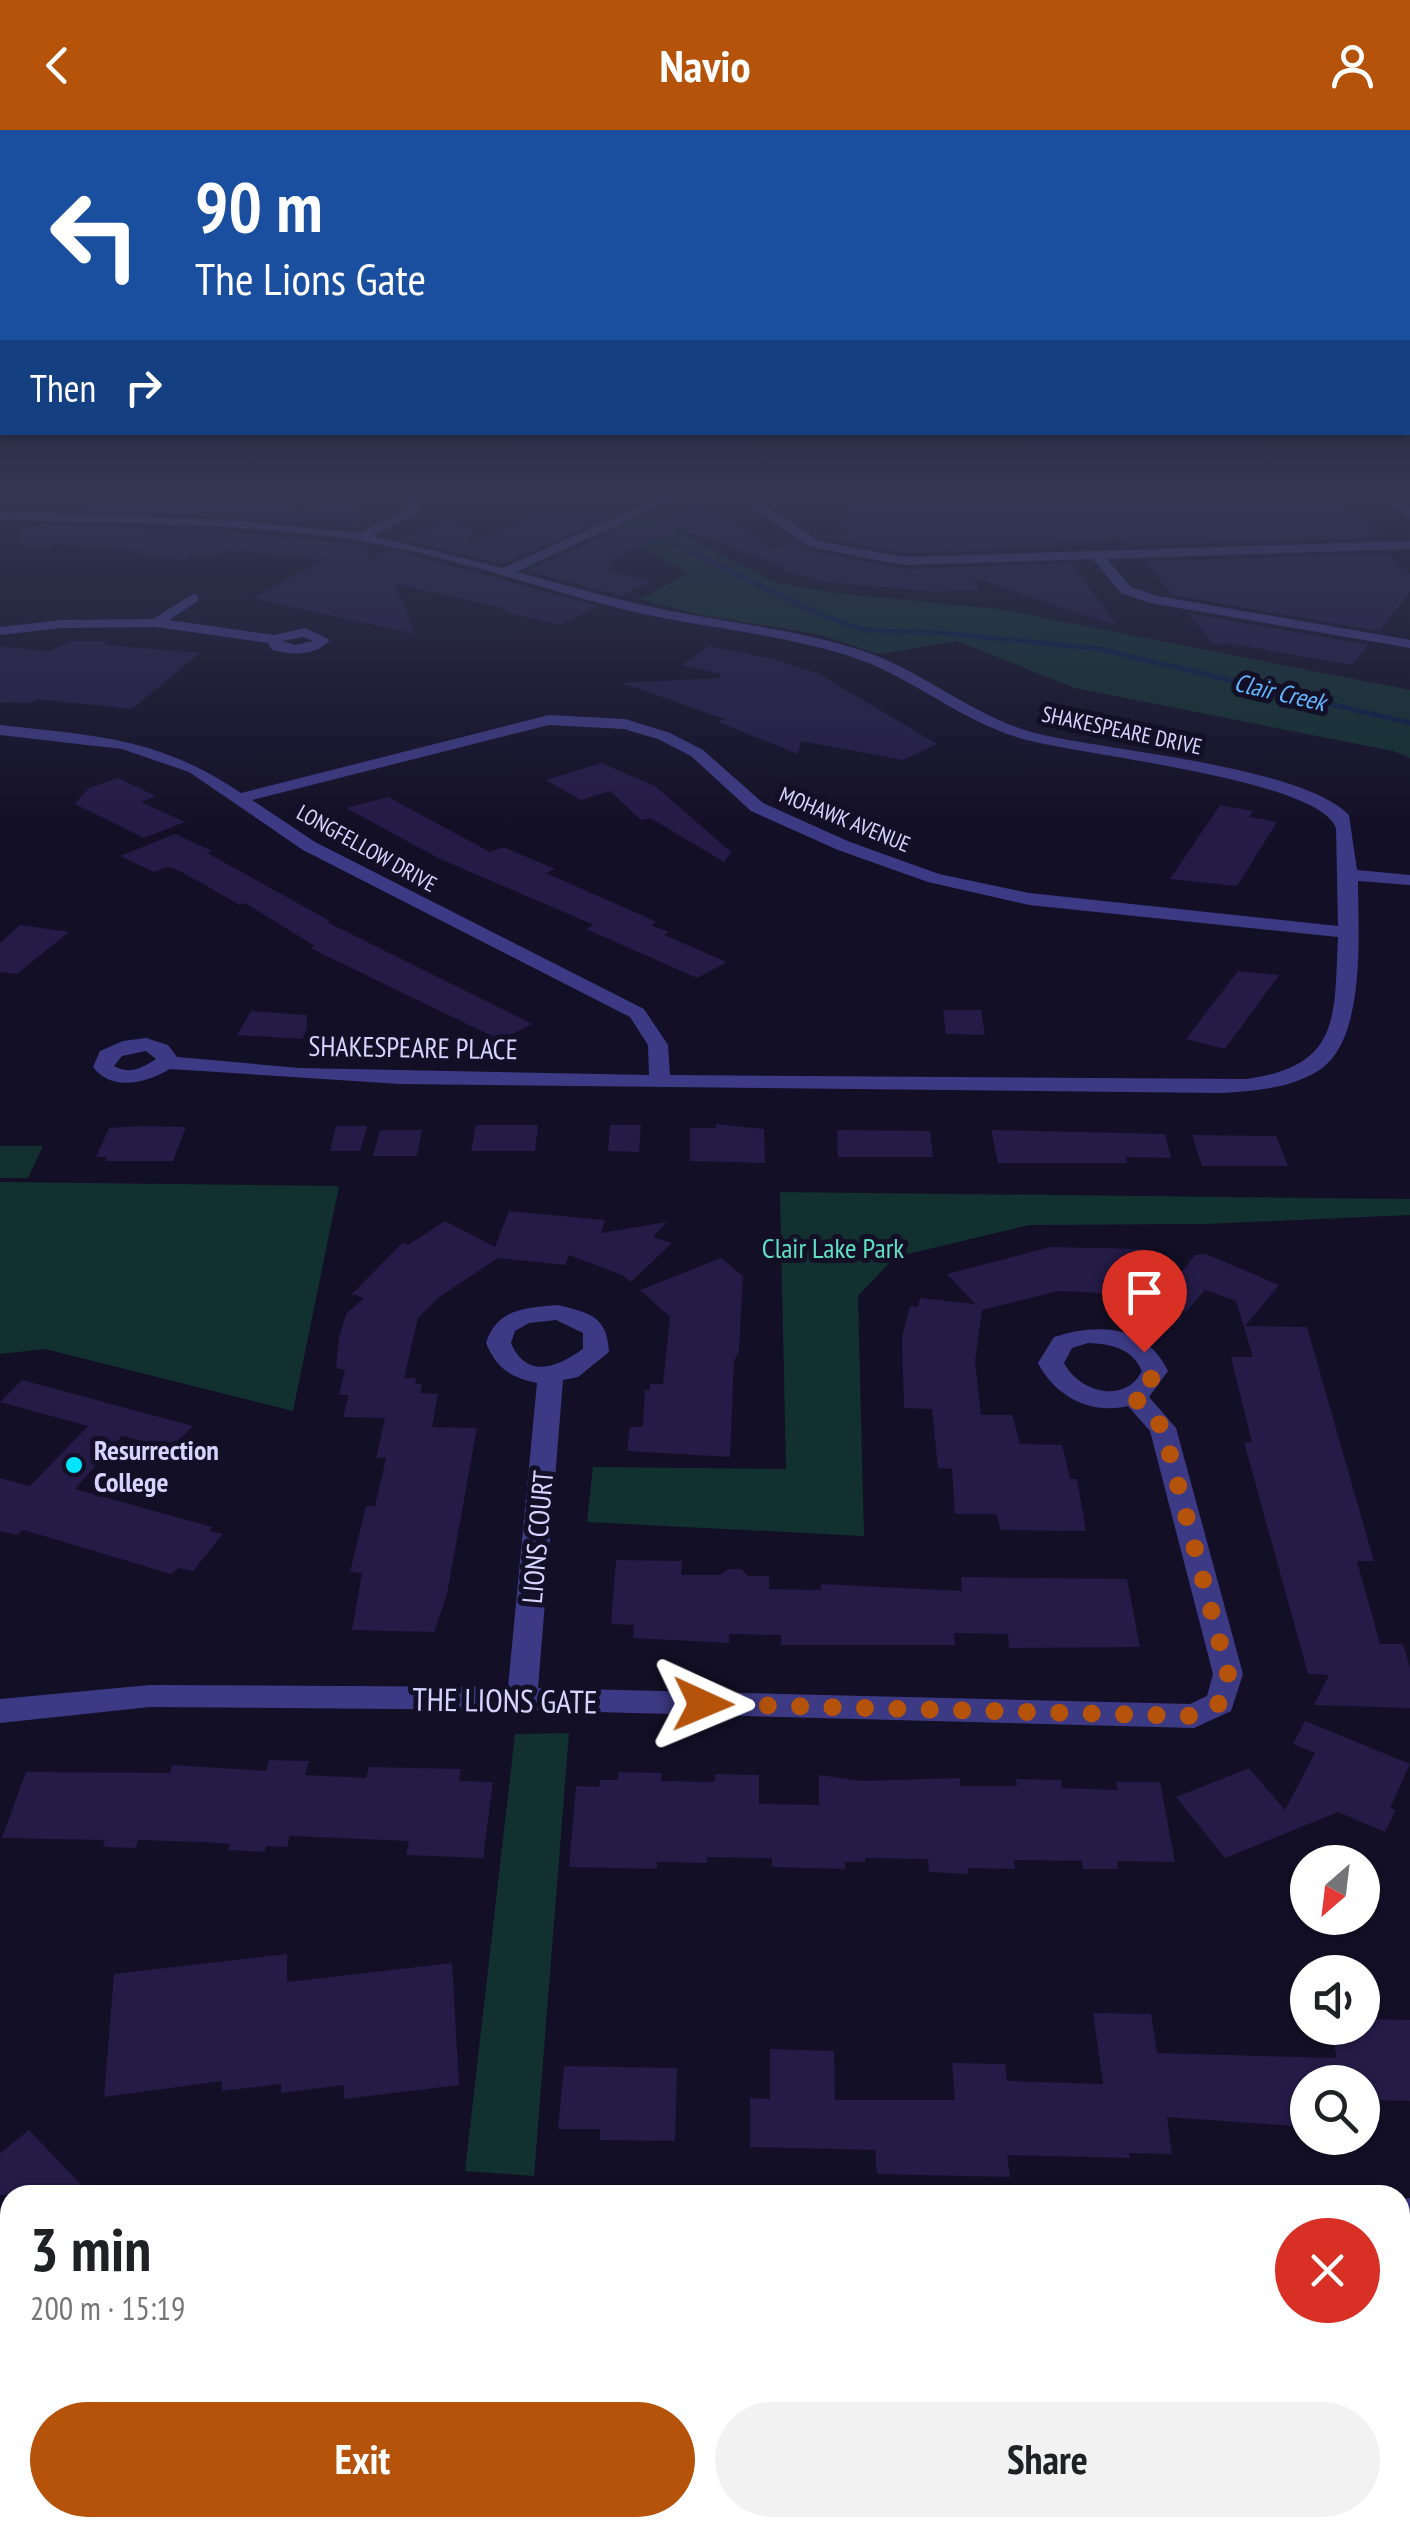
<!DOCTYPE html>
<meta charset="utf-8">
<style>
:root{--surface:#fff;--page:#f2f2f2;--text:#202124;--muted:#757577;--accent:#b45309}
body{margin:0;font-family:"PT Sans Narrow",sans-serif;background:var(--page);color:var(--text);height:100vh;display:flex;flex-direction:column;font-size:38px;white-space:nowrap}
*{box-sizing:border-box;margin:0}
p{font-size:32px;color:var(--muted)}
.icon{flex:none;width:55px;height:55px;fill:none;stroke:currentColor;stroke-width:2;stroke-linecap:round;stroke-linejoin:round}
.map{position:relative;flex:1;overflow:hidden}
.drawer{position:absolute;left:0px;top:2055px;width:1410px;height:352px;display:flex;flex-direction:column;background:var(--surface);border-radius:30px 30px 0 0;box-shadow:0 2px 8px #0004}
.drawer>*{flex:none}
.banner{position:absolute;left:0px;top:0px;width:1410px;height:305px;box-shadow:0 2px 8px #0004;background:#1a4fa0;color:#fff;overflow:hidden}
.needle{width:65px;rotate:208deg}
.buttons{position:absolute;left:1290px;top:1715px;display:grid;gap:20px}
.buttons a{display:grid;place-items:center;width:90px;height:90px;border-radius:50%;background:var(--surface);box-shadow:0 2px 8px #0004;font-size:50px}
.pin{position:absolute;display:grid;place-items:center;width:85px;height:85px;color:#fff;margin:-102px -42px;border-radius:50% 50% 50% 0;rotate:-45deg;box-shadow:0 0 10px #0007}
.pin .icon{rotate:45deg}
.me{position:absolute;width:110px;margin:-55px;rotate:91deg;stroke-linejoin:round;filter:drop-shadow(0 0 8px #0008)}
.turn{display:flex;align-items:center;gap:35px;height:210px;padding:0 30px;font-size:45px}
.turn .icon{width:130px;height:130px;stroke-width:2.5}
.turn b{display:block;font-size:70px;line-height:85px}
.then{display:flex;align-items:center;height:95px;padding:0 30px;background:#0003;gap:20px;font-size:38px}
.round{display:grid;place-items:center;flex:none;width:105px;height:105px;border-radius:52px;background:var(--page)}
.head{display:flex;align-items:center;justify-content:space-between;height:170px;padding:0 30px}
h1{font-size:60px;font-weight:600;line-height:75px}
.cta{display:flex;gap:20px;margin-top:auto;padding:20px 30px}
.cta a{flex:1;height:115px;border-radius:60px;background:var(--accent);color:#fff;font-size:40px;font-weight:600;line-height:115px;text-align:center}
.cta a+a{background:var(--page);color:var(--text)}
header{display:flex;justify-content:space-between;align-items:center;height:130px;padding:0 30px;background:var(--accent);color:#fff;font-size:45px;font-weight:600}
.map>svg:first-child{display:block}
.green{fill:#12302f}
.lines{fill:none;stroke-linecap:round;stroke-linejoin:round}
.stream{stroke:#0a1f44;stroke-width:5}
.building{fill:#241b47}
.minor{fill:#3d3a85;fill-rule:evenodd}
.route{stroke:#b45309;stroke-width:18;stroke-dasharray:0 32.4}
.poi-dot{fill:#00e5ff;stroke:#130f26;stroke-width:4}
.labels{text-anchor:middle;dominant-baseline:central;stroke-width:10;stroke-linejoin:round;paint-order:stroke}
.far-street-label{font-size:22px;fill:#d9d4ff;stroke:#130f26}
.far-water-label{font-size:25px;font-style:italic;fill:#62b6ff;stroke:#130f26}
.street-label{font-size:28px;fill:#d9d4ff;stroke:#130f26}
.park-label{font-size:28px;fill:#5fe0c0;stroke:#130f26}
.poi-label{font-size:28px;font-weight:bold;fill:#d9d4ff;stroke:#130f26;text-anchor:start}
.near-street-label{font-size:32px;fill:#d9d4ff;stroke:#130f26}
</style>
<header><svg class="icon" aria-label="back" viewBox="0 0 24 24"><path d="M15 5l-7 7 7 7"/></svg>Navio<svg class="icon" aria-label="person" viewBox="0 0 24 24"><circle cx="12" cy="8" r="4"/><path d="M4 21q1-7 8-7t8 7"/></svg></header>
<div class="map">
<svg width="1410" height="2407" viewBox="0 0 1410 2407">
<rect width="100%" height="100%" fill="#130f26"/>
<!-- green -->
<path class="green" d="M641,384L773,452L835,463L999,479L1410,560V628L1393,621L1075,558L957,511L878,524L822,505L695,484L640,469L690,443L610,402Z
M0,1016H43L28,1048H0Z
M0,1052L339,1056L293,1281L45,1219L0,1224Z
M780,1062L1410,1069V1085L1205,1094L1029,1095L895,1127L858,1166L864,1406L587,1392L593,1337L786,1339Z
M569,1603L534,2046L465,2041L515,1604Z"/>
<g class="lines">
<!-- stream -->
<path class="stream" d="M590,361L608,374
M649,402L821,485L864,500L944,503L1100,519L1410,593"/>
</g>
<!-- building -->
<path class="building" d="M56,361L59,366L171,363L173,371L290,369L294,376L358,373L362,397L243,387L23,378L27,363Z
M855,361L961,366L1060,361H1326L1387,404L1366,405L1370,408L1132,416L1126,410L1057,412L1061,418L904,423L819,406L845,404L839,400Z
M696,375L711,378L774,419L797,413L809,421L904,439L1072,433L1117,496L973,448L980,460L934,462L826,452L780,440L787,437L655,391Z
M565,377L610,386L503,434L405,410L442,391L476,396L468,415L550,378Z
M635,391L679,399L604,434L613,436L605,440L652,451L621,466L527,441Z
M22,394L226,401L360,415L366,416L369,430L387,420L396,421L598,476L559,495L502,481L507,479L395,454L415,504L252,468L325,430L226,420L216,427L192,424L185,430L137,424V421L54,414L50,417L20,416Z
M1387,424L1410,444V462L1379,501L1172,465L1145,432Z
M1188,483L1368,515L1352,535L1226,513L1223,515L1213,514Z
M71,511H107L105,515L200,523L132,579L36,569L31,573L0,572V516L50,521Z
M709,516L773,529L817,543L937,614L903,630L801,611L798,624L718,592L725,589L622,553L720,548V544L682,535Z
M601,633L655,656L731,722L724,732L650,688L641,690L610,661L581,670L546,650Z
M118,648L156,666L141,672L185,692L144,708L75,674L89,658Z
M388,667L490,722L503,717L555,739L546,743L657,792L651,795L669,802L664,805L727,832L697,848L586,799L594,795L438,728L346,678Z
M1220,675L1253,681L1249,687L1277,692L1237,756L1170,749Z
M175,704L212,721L207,723L330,791L327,792L532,894L500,910L310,818L315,816L245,773L240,775L180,741L168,737L154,742L120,726Z
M20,795L69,802L17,844L0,842V813Z
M1238,841L1279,845L1225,919L1186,909Z
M943,880H981L985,905L946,904Z
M251,881L307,885V899L302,909L237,905Z
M716,994L764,999L765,1033L690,1031V998H716Z
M476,995H538L535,1021H471Z
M610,995H641L639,1022L608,1021Z
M141,996L186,997L173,1031H106L107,1027H96L109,998Z
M336,996H367L360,1021H330Z
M380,1000H422L417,1026H373Z
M837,1000L930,1001L933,1027H838Z
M991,1000L1165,1004L1171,1028L1126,1027L1127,1033H998Z
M1192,1005L1276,1006L1288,1036H1202Z
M509,1081L605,1090L601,1103L667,1092L653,1107L672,1113L631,1152L622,1145L569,1125L565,1135L498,1128L439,1167L418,1188L404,1248H416L415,1254H422L420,1263L438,1264L432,1297L477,1298L447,1464L434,1502L352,1500L362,1443L350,1442L366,1376H375L386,1328H376L385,1288L343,1287L349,1265H339L345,1240L336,1238L339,1208L346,1184L364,1168L352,1164L403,1112L408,1115L445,1091L495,1117Z
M1050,1117L1143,1119L1146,1132L1179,1145L1195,1125L1206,1124L1279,1155L1245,1196L1307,1197L1374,1431H1357L1380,1514H1403L1410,1538V1578L1314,1575L1329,1545L1308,1544L1244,1312H1252L1231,1227H1253L1236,1171L1205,1160L1186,1182L1102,1150L1104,1163L1059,1161L982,1180L975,1231L981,1285H1012L1020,1314L1062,1315L1070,1349H1077L1086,1401L1001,1400L996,1384H955L952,1339L938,1338L932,1279L904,1278L902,1207L910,1176L918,1177L920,1168L975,1174L947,1144Z
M721,1128L743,1146L739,1221L734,1231L730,1327L627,1321L630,1297H643L645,1260H650V1254H663L670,1187L640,1160Z
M22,1250L193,1296L171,1318L122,1306L75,1359L212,1397L209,1401L223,1404L193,1441L179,1438L171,1444L24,1400L17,1405L0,1401V1348L30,1356L88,1296L0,1272Z
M616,1430L682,1431L681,1445H720L729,1439H741L748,1446H769V1459L821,1460V1454L962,1461L961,1447L1127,1449L1140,1517L1009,1518L1008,1504L954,1503L955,1515H781V1505L729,1504V1513L633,1508L634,1495L611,1494Z
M1305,1591L1410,1634L1390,1678L1396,1680L1385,1702L1338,1682L1225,1728L1176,1667L1249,1638L1285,1680L1315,1623L1293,1614Z
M269,1630L309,1631L305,1645L366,1648L369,1637L461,1639L459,1651L493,1652L483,1728L406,1725L409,1711L290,1706L287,1717L266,1716L265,1722L228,1720L230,1714L204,1712L138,1710L136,1718L103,1717L105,1710L2,1708L26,1642L170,1643L172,1635L266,1641Z
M618,1642L662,1643L661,1651L715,1652V1644L759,1645V1674L819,1675V1645L862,1651L960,1648V1656H1017L1016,1649L1061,1650L1062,1658L1117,1660L1116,1652H1160L1175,1732L1117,1731L1118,1739H1083L1082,1731L1014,1730L1015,1739L968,1738V1744L929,1742L928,1729L865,1728V1732H845V1739L772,1737V1728L707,1727V1733L657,1732V1739L569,1737L576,1656L599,1657L600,1650H618Z
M287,1824V1852L452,1833L459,1955L344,1969V1955L281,1963V1954L222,1961V1951L104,1967L114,1844Z
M1093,1883L1151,1884L1157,1923L1337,1928L1330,1898H1362V1889L1410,1890V1971L1362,1970V1952H1301L1308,1997L1167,1987L1172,2024L1129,2023L1130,2028L1007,2025L1010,2047L877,2044L875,2020L750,2017V1968L770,1969V1919L834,1921L835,1970H955L952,1933L1005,1934L1007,1951L1103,1954Z
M564,1936L677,1938L675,2011L600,2010V1999H558Z
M29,2000L91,2065H0V2023Z"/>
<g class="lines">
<!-- minor -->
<path class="minor" d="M412,361H424L418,383L373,406L503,438L674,361H690L516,442C568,456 619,470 671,481C733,493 797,500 857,519C920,538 971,586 1035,603C1107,621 1302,636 1349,685L1357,740L1410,745V755L1358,751C1358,802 1367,911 1318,941C1289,959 1253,961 1220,963L400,954L170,939C146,953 112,962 93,937L100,921L123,911L146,908L168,915L177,927L299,938L649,945L648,915L630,887L303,720L189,642L122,619L0,605V595C96,606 158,607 241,663L549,585L625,589L670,603L703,620L763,673L850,712L939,744L1029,763L1338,796L1336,698C1319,649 1078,625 1023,609C959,591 909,544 846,525C779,504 707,498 639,483C545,461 456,427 361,411C243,392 120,394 0,389V381L243,391L359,403L408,378ZM549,595L624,599L658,609L691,626L751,681L838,720L928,752L1029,775L1338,807C1334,888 1341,936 1246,949L670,945L668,915L644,879L315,712L252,670ZM146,921L156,929C142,938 130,945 114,936L122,926Z
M729,361H743L819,411L904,427L1410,411V419L1107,429L1131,457L1158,466L1410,510V518L1150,473L1121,463L1093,429L904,435L810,417Z
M1369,361H1383L1410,378V388Z
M193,464L198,465V471L169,490L274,505L305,498L330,510C314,527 293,525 272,520L268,513L156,497L62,498L0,505V497L62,490L153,489ZM303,507L313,511L295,515L282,511Z
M558,1175C590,1183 607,1186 609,1222L578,1247L563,1250L538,1558L1190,1574L1207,1566L1213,1544L1150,1301L1128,1276C1090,1285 1055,1266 1038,1233L1054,1207C1097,1193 1146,1194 1168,1241L1149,1267L1176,1298L1243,1544L1231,1581L1194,1598L522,1580L150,1577L0,1593V1569L150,1555L508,1557L537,1253C510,1247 497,1239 486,1213C497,1178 526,1178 558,1175ZM556,1190L583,1203V1219C558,1237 527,1250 511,1213L515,1201L529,1193ZM1088,1213C1111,1214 1132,1218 1142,1241C1125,1275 1079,1262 1064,1233L1072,1218Z
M1410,2068V2156L1400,2152V2070Z
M108,2398H153L149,2407H104Z"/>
</g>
<!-- sky -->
<linearGradient id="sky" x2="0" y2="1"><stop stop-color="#0a0815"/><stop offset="0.52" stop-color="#333752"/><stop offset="1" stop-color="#333752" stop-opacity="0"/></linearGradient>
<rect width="1410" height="698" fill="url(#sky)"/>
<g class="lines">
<!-- route -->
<path class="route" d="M703,1574L1194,1586L1220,1573L1228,1544L1163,1298L1133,1266L1146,1259L1155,1241L1144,1222"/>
</g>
<!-- markers -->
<circle class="poi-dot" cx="74" cy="1335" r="10"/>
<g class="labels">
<!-- far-street labels -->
<g class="far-street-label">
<text transform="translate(1122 600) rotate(12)">SHAKESPEARE DRIVE</text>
<text transform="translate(845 689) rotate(22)">MOHAWK AVENUE</text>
<text transform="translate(367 718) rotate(29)">LONGFELLOW DRIVE</text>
</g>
<!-- far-water labels -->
<g class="far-water-label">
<text transform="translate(1280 562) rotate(13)">Clair Creek</text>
</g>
<!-- street labels -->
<g class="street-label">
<text transform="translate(413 917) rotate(1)">SHAKESPEARE PLACE</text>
<text transform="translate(537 1407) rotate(-85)">LIONS COURT</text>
</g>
<!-- park labels -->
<g class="park-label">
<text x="833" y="1117">Clair Lake Park</text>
</g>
<!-- poi labels -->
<g class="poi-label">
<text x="94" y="1319">Resurrection<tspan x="94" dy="32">College</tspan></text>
</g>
<!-- near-street labels -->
<g class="near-street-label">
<text transform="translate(505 1570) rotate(1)">THE LIONS GATE</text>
</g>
</g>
</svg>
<div class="buttons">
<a><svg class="needle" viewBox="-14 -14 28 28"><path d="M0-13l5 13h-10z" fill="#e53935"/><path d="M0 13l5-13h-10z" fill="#757577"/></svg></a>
<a><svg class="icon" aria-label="sound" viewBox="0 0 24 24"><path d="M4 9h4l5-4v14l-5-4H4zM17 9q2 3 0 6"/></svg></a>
<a><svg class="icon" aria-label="search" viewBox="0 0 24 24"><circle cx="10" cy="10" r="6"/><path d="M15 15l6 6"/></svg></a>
</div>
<div class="pin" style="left:1144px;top:1222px;background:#d93025"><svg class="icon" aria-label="arrive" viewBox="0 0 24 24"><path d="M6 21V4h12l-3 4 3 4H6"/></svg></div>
<svg class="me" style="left:703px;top:1574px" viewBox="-20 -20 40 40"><path d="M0-17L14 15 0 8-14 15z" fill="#b45309" stroke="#fff" stroke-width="4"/></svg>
<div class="banner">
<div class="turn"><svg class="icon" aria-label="left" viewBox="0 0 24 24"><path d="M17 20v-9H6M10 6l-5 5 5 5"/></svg><div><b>90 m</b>The Lions Gate</div></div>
<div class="then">Then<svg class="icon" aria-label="right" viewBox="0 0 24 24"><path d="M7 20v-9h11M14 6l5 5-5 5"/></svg></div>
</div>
<section class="drawer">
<div class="head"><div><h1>3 min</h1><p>200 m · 15:19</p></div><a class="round" style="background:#d93025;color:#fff"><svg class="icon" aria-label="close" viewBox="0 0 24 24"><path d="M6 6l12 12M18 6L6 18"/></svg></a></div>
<div class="cta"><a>Exit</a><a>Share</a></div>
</section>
</div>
